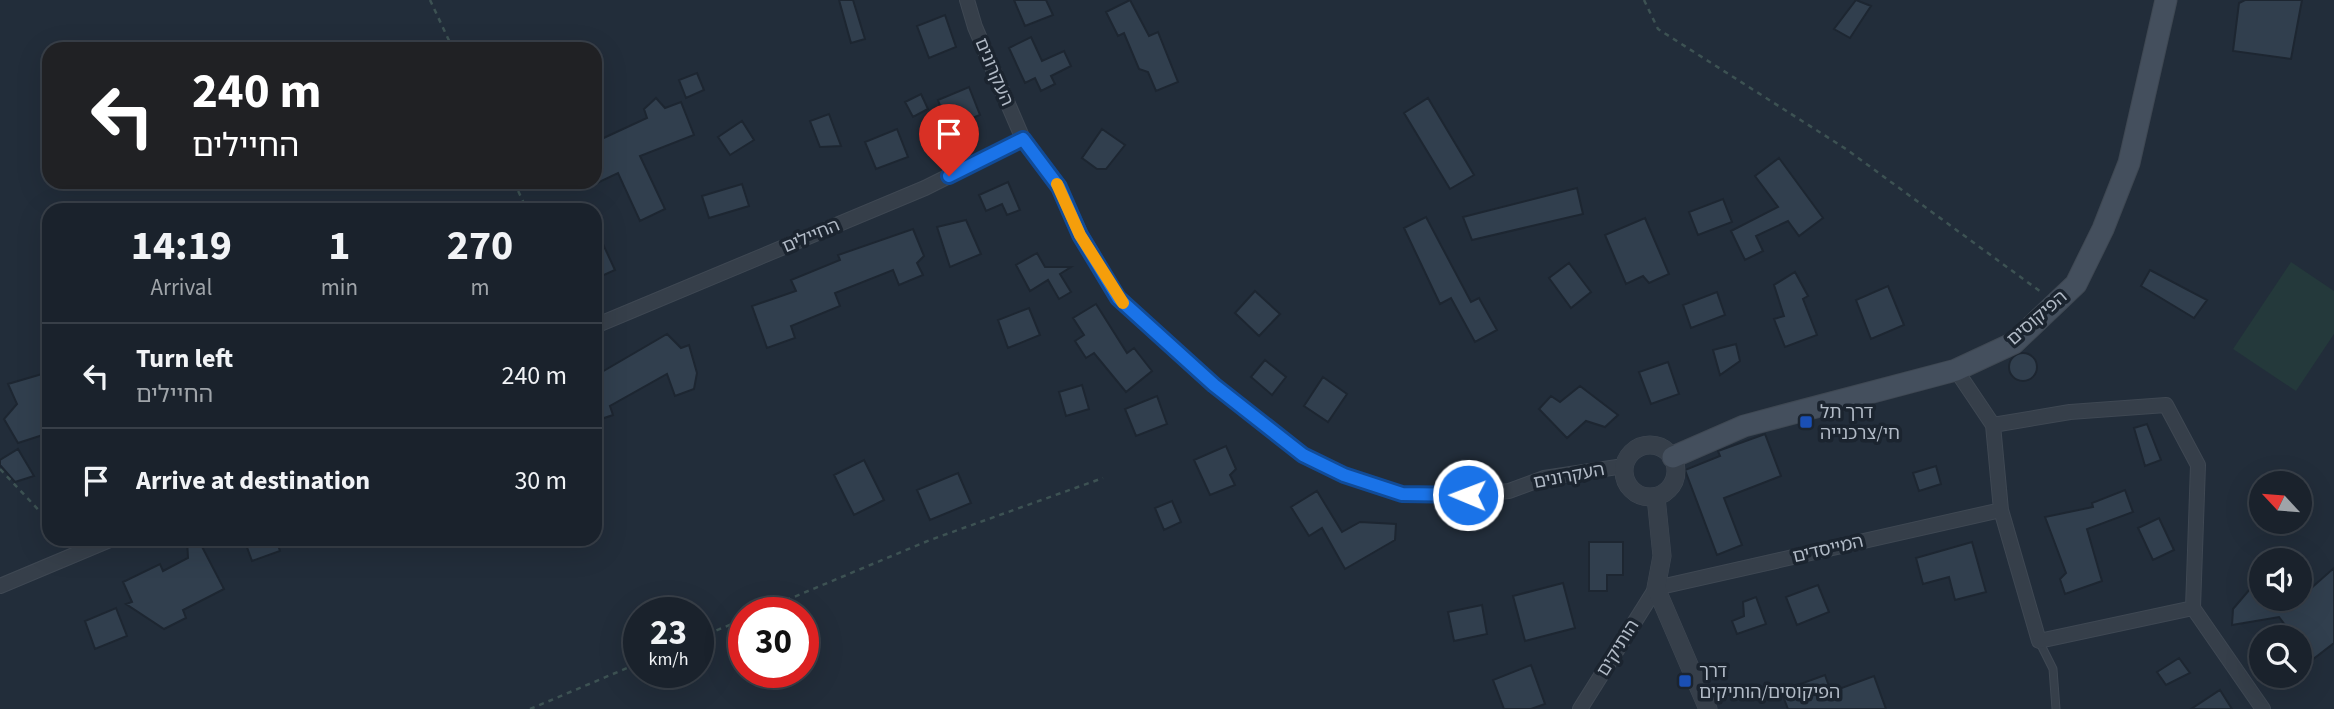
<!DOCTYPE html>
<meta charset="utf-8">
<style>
:root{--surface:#1a222c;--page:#232a34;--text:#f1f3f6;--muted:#9fa4a9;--line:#383f48}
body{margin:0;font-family:"Source Sans 3","Noto Sans Hebrew",sans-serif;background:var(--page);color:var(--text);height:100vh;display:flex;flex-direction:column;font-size:26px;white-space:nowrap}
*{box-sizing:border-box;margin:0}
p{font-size:23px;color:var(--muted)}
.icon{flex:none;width:38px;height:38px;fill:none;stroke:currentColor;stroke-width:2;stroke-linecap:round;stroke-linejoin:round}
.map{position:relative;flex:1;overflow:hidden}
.drawer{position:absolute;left:42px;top:203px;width:560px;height:343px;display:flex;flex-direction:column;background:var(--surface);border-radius:21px;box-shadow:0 7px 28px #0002,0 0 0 2px var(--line)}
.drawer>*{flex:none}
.hud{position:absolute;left:42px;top:42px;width:560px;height:147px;border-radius:21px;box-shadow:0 7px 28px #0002,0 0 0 2px var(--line);background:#202124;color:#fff;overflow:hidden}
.needle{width:46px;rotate:296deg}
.buttons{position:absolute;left:2249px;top:471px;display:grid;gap:14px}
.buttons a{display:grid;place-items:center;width:63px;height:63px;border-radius:50%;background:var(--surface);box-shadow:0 7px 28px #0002,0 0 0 2px var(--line);font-size:35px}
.speed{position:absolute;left:623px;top:597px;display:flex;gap:14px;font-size:35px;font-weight:700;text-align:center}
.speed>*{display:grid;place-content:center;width:91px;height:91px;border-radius:50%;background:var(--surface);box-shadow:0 7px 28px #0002,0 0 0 2px var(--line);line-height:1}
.speed small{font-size:18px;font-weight:400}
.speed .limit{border:10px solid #d22;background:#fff;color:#111}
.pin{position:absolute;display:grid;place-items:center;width:60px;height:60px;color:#fff;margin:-72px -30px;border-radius:50% 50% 50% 0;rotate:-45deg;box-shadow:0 0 7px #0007}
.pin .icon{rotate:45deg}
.me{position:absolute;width:77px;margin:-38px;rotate:271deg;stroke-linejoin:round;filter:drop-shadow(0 0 5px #0008)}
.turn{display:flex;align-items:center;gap:24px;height:147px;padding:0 35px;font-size:32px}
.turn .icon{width:91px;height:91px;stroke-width:2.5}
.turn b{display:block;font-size:49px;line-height:60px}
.eta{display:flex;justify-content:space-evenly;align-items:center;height:119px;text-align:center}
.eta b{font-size:42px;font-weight:700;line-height:49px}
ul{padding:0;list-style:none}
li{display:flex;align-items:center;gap:21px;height:105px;padding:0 35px;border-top:2px solid var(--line)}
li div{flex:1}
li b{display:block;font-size:26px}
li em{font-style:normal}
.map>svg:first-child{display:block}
.green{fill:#24393b}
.building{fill:#313f4e;stroke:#1d2631;stroke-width:2}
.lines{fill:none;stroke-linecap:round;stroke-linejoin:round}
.service-casing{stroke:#3f4853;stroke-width:9}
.minor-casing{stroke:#3f4853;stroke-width:16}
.tertiary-casing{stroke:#3f4853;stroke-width:19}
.secondary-casing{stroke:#3f4853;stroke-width:23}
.path{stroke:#3d5253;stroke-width:2.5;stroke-dasharray:5 5;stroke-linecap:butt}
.service{stroke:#363f4a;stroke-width:7}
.minor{stroke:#363f4a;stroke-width:14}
.tertiary{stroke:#363f4a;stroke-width:18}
.secondary{stroke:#444f5d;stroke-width:21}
.route-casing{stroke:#114b97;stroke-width:18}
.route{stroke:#1a73e8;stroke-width:12}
.slow{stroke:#f59e0b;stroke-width:12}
.transit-dot{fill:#1a4fb4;stroke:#1b242f;stroke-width:2.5}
.labels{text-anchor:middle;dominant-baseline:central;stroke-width:7;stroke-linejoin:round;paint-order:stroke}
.street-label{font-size:18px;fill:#b1bac6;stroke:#1b242f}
.poi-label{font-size:18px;fill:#b1bac6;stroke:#1b242f;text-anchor:start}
</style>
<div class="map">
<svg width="2334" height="709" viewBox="0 0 2334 709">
<rect width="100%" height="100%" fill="#222d3a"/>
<!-- green -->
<path class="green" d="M2291,262L2334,291V334L2296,391L2233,349Z"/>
<!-- building -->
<path class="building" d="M839,0H853L865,39L851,43Z
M1014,0H1046L1053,15L1025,26Z
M1130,0L1149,36L1158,32L1178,82L1156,91L1148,72L1139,69L1124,33L1118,36L1106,12Z
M1856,0L1871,6L1850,38L1834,29Z
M2245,0H2302L2291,59L2233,51L2239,3Z
M945,15L956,47L929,58L917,26Z
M1031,37L1042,61L1064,51L1071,66L1051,76L1055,84L1041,91L1035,78L1025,83L1009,48Z
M697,73L704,90L686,98L679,80Z
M969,87L980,115L948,128L938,100Z
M921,94L928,109L913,117L905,102Z
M656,98L665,108L681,102L694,135L640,156L665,209L640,221L618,173L595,184V142L647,118L644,109Z
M1428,98L1474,175L1450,189L1404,113Z
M829,114L841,146L820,147L810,121Z
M742,121L754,140L730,155L718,137Z
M897,129L908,157L876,169L865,142Z
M1102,129L1125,145L1106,169H1097L1082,158Z
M1779,158L1823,218L1799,236L1788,221L1756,236L1763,251L1745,260L1731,231L1778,207L1755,176Z
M1008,182L1020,210L1007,215L1002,204L986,211L979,195Z
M742,184L749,206L709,218L702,196Z
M1577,188L1583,214L1472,240L1463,217Z
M1723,199L1732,222L1698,235L1689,212Z
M1426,217L1471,302L1479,298L1497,330L1475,342L1451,298L1440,304L1404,228Z
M1645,218L1669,274L1649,283L1643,276L1626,284L1605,235Z
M966,220L981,254L950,267L937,227Z
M595,227L615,270L595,279Z
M913,229L924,256L917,263L923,275L899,285L893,270L835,293L840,306L791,326L795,338L767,348L752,306L796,291L791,280L840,260L838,255Z
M1037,253L1045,267H1071L1060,274L1071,292L1059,299L1048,280L1030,291L1016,265Z
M1569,263L1591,292L1571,308L1549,278Z
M2150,270L2207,300L2194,318L2141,286Z
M1795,272L1808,296L1803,299L1817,335L1785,347L1774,319L1784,316L1774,285Z
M1888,286L1904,325L1871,339L1856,300Z
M1255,291L1280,314L1259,336L1235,313Z
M1717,292L1725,315L1691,328L1683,305Z
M1096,304L1127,353L1134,348L1152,371L1126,392L1094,353L1086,358L1075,341L1084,335L1073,318Z
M1029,308L1040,335L1008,348L998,320Z
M667,334L681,348L689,345L697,373L694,389L675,396L667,374L610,406L613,415L595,421V376Z
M1736,344L1740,361L1720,375L1713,350Z
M2009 367a14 14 0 1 1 28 0a14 14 0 1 1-28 0Z
M1265,360L1286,377L1272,395L1251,377Z
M1668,362L1679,394L1651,404L1639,372Z
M42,374L49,395V433L18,443L4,419L17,404L8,384Z
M1323,377L1347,394L1328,422L1304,406Z
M1082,385L1089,409L1066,416L1059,392Z
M1580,386L1618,415L1605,427L1586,421L1567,438L1539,409L1551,396L1560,402Z
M1157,396L1167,424L1136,436L1125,409Z
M2147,424L2161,460L2145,466L2134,428Z
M1765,434L1781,476L1724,498L1742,545L1717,555L1685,470L1720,456L1718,451Z
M1226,446L1236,469L1230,475L1235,485L1210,495L1194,460Z
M18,449L34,476L15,482L0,465V460Z
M864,460L884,500L854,515L834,475Z
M1936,466L1941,484L1919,491L1913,473Z
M958,473L971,503L930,520L917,490Z
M2125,490L2133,512L2087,529L2102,581L2065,594L2060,579L2066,573L2045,517L2093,507L2092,503Z
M1317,491L1342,532L1360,522L1396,524L1395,540L1345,569L1322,528L1309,536L1291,507Z
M1172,501L1181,522L1164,530L1155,508Z
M2159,518L2174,550L2153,560L2138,528Z
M187,539H198L224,589L183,610L186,618L164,629L126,604L132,602L123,582L160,564L163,571L188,558Z
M244,539H276L280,551L252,561Z
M1589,542H1623V575H1607V591H1589Z
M1972,542L1986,592L1955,600L1949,577L1923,584L1916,558Z
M2334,568V643L2312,660L2300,644V637H2294L2279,617L2232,625L2233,609L2261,576V598H2300Z
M1563,583L1575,628L1525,641L1513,596Z
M1818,585L1829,612L1797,625L1786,597Z
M1756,597L1766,624L1737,634L1732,621L1744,616L1743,602Z
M1482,605L1487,634L1454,641L1448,612Z
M116,608L127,636L95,649L85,621Z
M2179,658L2190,673L2166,685L2157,672Z
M1531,665L1545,704L1531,709H1504L1493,680Z
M1825,675L1831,692L1874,676L1886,709H1788L1781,691Z
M2220,690L2232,709H2191Z"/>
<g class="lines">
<defs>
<path id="service" d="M2039,641L2053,669L2056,709"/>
<path id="minor" d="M967,0L975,27L1023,139L1059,187L1081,235L1118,298L1214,385L1303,455L1344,475L1402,494L1469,495L1509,491L1544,478L1624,466
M595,326L925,188L1023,139
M1956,370L1993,425L2001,510L2039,641L2193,608
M1993,425L2070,412L2166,405L2198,465L2193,608L2263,709
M0,586L112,539
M1580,709L1656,588L2001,510"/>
<path id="tertiary" d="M1624 471a26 26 0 1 1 52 0a26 26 0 1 1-52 0Z
M1656,497L1662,556L1656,588L1708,709"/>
<path id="secondary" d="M1673,457L1744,426L1956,370L2014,343L2076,284L2103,229L2129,163L2166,0"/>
</defs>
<!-- service casing -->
<use href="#service" class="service-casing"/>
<!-- minor casing -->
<use href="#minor" class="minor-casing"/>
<!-- tertiary casing -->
<use href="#tertiary" class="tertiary-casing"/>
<!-- secondary casing -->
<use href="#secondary" class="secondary-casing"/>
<!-- path -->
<path class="path" d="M430,0L453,49
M1644,0L1658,29L1846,149L2041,292
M514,182L527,210
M0,469L49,521
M758,612L930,540L1103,478
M698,638L744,619
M530,709L639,663"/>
<!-- service -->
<use href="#service" class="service"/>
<!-- minor -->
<use href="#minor" class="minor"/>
<!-- tertiary -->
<use href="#tertiary" class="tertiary"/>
<!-- secondary -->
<use href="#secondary" class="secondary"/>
</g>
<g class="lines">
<defs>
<path id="route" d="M949,176L1023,139L1059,187L1080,235L1118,298L1214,385L1303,455L1344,475L1402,494L1468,495"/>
</defs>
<!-- route casing -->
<use href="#route" class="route-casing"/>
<!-- route -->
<use href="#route" class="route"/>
<!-- slow -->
<path class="slow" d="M1057,184L1080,235L1123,303"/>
</g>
<!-- markers -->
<g class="transit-dot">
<rect x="1799" y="415" width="14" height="14" rx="3.5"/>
<rect x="1678" y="674" width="14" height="14" rx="3.5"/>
</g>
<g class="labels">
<!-- street labels -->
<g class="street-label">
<text transform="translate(994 72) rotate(67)">העקרונים</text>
<text transform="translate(811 236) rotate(-23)">החיילים</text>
<text transform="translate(2037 318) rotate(-41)">הפיקוסים</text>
<text transform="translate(1569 476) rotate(-11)">העקרונים</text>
<text transform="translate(1828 549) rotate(-13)">המייסדים</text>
<text transform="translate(1618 648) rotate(-58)">הותיקים</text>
</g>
<!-- poi labels -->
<g class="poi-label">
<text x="1820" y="412">דרך תל<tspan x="1820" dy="21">חי/צרכנייה</tspan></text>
<text x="1699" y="671">דרך<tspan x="1699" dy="21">הפיקוסים/הותיקים</tspan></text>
</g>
</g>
</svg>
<div class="buttons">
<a><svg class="needle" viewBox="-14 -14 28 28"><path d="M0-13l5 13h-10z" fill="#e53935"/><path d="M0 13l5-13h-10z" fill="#9fa4a9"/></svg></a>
<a><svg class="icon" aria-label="sound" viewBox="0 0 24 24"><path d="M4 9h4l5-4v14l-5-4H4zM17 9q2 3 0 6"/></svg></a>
<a><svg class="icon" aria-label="search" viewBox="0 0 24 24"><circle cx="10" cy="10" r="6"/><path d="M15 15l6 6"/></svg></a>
</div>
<div class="speed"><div>23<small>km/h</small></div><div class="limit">30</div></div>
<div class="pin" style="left:949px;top:176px;background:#d93025"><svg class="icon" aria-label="arrive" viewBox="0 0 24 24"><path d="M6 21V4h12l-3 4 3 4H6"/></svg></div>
<svg class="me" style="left:1468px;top:495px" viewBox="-20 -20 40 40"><circle r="17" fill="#1a73e8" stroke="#fff" stroke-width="3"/><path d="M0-11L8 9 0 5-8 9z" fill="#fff"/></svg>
<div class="hud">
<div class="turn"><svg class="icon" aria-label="left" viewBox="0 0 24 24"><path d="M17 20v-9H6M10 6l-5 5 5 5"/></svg><div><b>240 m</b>החיילים</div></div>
</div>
<section class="drawer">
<div class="eta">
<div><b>14:19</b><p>Arrival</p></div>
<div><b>1</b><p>min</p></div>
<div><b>270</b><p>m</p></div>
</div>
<ul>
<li><svg class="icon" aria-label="left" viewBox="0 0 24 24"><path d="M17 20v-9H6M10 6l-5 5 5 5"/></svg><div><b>Turn left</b><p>החיילים</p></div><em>240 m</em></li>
<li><svg class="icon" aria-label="arrive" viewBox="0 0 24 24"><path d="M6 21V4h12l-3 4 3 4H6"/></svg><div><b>Arrive at destination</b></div><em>30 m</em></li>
</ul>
</section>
</div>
